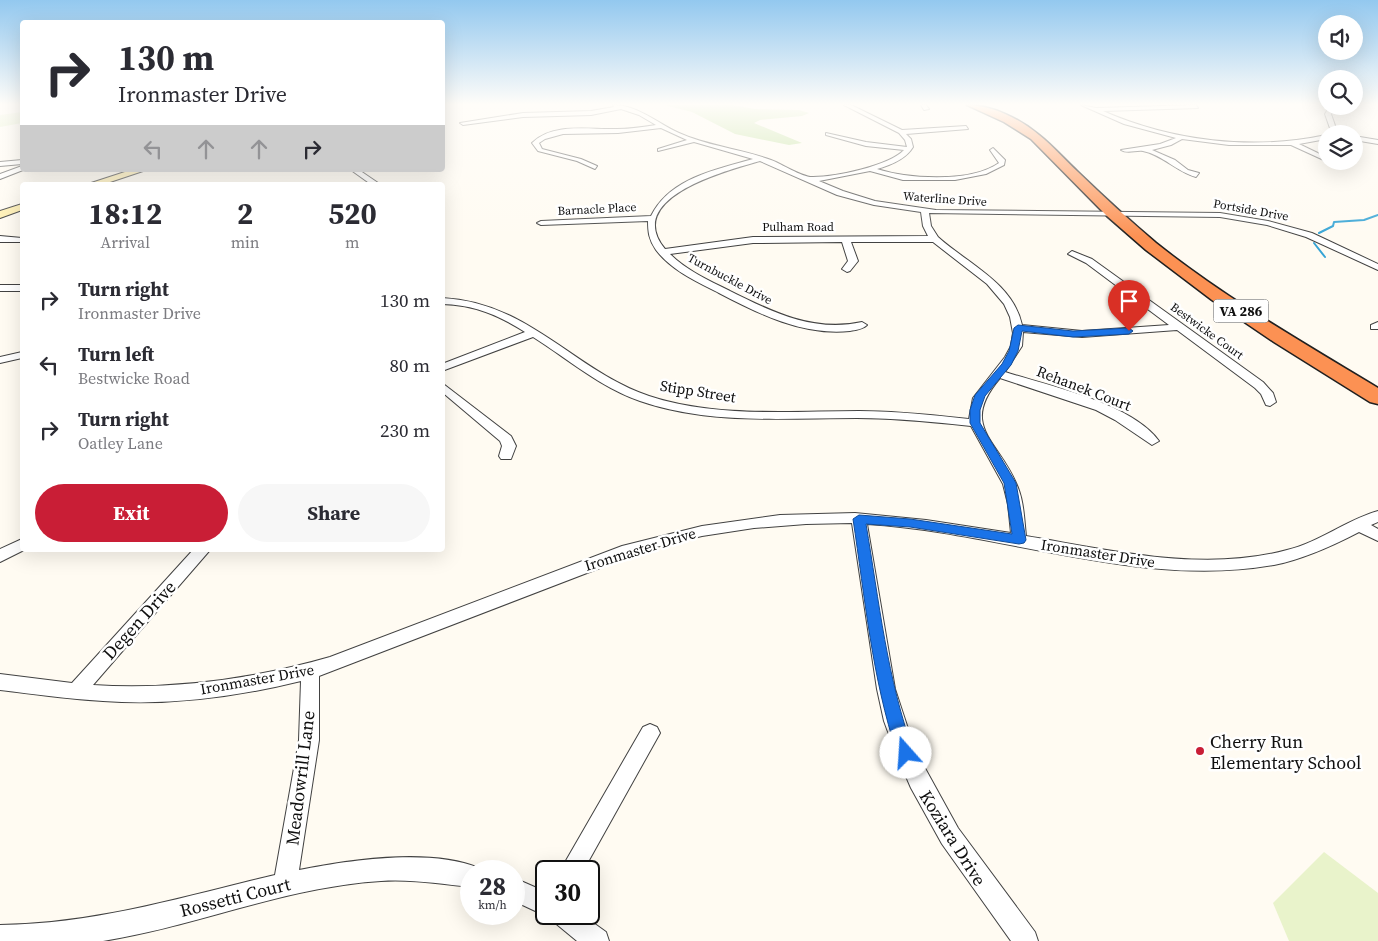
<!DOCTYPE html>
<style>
:root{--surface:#fff;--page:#f7f7f7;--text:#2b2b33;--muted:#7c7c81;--accent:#c91e36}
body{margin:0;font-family:"Source Serif 4",serif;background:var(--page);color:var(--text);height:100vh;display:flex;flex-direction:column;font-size:19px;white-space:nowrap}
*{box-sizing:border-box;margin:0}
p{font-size:16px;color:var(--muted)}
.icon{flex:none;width:28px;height:28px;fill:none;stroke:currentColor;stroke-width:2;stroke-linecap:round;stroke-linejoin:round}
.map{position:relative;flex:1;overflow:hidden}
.details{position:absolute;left:20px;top:182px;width:425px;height:370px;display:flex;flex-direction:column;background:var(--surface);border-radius:5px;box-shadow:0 5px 20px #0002}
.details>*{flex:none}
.banner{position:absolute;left:20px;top:20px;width:425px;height:152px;border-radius:5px;box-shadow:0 5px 20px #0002;background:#fff;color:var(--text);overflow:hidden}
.controls{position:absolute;left:1318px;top:15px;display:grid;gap:10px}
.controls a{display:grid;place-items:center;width:45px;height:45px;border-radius:50%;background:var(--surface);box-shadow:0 5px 20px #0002;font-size:25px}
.speed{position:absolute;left:460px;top:860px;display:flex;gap:10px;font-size:25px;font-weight:700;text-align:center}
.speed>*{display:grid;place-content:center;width:65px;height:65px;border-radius:50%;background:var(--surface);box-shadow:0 5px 20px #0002;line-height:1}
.speed small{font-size:12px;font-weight:400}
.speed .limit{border:2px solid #111;border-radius:8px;background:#fff;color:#111}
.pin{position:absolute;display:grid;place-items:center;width:42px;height:42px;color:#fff;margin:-51px -21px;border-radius:50% 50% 50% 0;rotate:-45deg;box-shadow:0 0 5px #0007}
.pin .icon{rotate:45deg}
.me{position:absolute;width:55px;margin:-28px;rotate:341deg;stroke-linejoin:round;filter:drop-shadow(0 0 4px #0008)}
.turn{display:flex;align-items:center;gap:18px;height:105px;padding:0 15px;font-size:22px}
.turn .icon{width:65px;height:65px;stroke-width:2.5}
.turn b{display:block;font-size:35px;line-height:42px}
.lanes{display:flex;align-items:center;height:48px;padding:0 15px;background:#0003;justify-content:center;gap:25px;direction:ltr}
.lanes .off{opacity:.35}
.eta{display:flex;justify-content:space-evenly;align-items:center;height:85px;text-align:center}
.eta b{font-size:30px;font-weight:700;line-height:35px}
.button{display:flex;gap:10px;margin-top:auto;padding:10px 15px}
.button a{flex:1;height:58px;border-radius:30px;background:var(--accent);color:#fff;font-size:20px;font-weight:700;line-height:58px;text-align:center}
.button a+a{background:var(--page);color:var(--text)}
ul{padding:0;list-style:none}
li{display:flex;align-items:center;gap:15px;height:65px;padding:0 15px}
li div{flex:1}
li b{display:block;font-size:19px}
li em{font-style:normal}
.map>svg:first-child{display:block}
.green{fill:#d8ecb8}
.forest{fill:#bdde97}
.pitch{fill:#e9f3cb}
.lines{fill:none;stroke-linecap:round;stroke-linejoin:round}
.stream{stroke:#36a4d5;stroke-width:2}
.street-casing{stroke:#424242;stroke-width:2}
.secondary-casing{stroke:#313131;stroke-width:2}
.highway-casing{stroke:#202020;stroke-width:3}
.street{fill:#fff;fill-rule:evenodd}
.secondary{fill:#ffefad;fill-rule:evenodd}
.highway{fill:#fc9153;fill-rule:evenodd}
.route{fill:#1a73e8;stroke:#114b97}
.poi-dot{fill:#c91e36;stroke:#fff;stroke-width:2}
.labels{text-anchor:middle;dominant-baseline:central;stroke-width:5;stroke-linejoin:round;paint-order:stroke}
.far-street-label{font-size:12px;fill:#0f0f0f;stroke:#fff}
.shield{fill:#fff;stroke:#575757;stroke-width:1}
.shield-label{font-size:14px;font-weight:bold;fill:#0f0f0f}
.street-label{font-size:15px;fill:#0f0f0f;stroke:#fff}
.near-street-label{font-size:18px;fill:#0f0f0f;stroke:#fff}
.near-poi-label{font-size:18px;fill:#0f0f0f;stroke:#fff;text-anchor:start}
</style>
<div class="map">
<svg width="1378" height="941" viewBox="0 0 1378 941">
<rect width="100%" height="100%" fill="#fffbf2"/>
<!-- green -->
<path class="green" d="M22,112V123L0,127V115Z"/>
<!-- forest -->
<path class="forest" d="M664,105H733L755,109L799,110L809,113L802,116L760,120L754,123L802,143L789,145L735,134L692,112Z"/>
<!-- pitch -->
<path class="pitch" d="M1324,852L1378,893V941H1289L1273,903Z"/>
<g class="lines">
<!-- stream -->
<path class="stream" d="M1319,233L1333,226L1334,222L1364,220L1378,215
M1314,243L1325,257"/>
<defs>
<path id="street" d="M613,105C638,105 657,123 679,133C707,146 742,149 771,160C782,164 803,178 813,177C835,177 889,166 904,150L866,146L826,135V133L866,142L907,147L905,140L899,133L844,105H851L902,130L966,126L968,129L906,134L911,139L913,147C906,159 891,165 877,169C908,179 971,183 999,163L990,150L993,148L1005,160L1004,165L986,174L955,180H903L870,171L819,181L843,191L875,201L936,210L1220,213L1268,221L1312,233L1378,264V270L1306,237L1267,225L1220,217L929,213L931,226L938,237C968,264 1013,283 1022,325L1082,331L1169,325L1086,263L1068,254L1072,251L1092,259L1263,382L1273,393L1276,402L1270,406L1266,405L1261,394L1255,388L1177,330L1082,337L1023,332L1022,346L1005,372C1049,386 1131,403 1159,441L1152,445L1115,420L1096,410L1000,378C959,426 998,440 1016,483C1024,500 1024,518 1026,536C1110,550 1203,573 1287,550C1320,542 1346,520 1378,511V522L1371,525L1378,529V541L1359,532C1332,546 1304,559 1274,565C1140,589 1001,532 867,524L895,689L915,750L958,828L1035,932L1038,941H1011L942,844L911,788L895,751L884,721L877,689L852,523L806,524L754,528L702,536L652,548L319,676V740L299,870C349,860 431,848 479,868L480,871H471V887C441,884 411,879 381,881C285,887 197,926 103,941C72,941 31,941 0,941V925C96,924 182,897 275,875L299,740L301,681C236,697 170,706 103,701C68,699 34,694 0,690V674L72,683L193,550H210L93,685C174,690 253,679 330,657L622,546L702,526L780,515L855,513L926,520L1011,533L1008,504L1003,484L971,426C933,422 895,418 857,418C785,418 709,425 640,401C600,387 568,359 533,337L442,371V364L525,332C498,315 475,305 442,304V298C529,302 573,370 649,396C716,418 790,411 859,411C896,411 932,415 969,419L973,398L1005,357L1011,346L1013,333L1010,317L1004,304L987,284L933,242H851L858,261L850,271L847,272L842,269L848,261L842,242L753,243L670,254C686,270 708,280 728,290C770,311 813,333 862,322L867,325C863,329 856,330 850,331C803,336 759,314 719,293C697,282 671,270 656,250C649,240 648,232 648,221L541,225L537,223L541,221L651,216C670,178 715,170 753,159L694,142L658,151V149L687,140L661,128L618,133L563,134L545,139L539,143L542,149L581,159L597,166L595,169L577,161L538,151L532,143C553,122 590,130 617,129C630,129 643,127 656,125L639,115L621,109L591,115L523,117L463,125L460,123L523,113L591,111L614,107ZM760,161L837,195L874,205L921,212L923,226L928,236L753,237L665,249C622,197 729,170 760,161Z
M921,105H926L929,109L924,110Z
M1081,105L1096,108L1196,105L1198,108L1103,111C1171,141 1252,151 1326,135V139L1299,144L1326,157V161L1291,145H1229L1182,139L1171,145L1152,150L1175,160L1188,170L1199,173L1196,177C1177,172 1163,155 1143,151C1136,150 1127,154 1121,150L1160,144L1176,138L1124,124Z
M1330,106H1336L1331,114L1338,134H1332L1325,114Z
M1354,136L1378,140V144L1354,140Z
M22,160V164L0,166V162Z
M22,166L23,170L0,179V174Z
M351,170H359L381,185H372Z
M0,236L22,238V242H0Z
M0,285H22V291H0Z
M1378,322V329H1371V325Z
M22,352V358L0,363V357Z
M442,383L511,436L516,446L511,459H501L499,456L502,446L500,441L442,392Z
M22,539L24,550L0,562V549Z
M650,724L657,727L660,733L583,871H560L643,727Z
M514,878L546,892V914H581L606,932L609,941H577L554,922L550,914L546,916L514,901Z"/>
<path id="secondary" d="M131,170H146L101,185H85Z
M22,204V210L0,218V211Z"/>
<path id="highway" d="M967,105C992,105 1020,119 1039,135C1053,146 1065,160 1078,172C1103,196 1129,220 1156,243C1225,298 1302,342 1378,388V404L1370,402L1274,342L1212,300L1146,250L1107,216L1031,139L1004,122Z"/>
</defs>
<!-- street casing -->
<use href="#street" class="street-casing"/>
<!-- secondary casing -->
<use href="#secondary" class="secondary-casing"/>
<!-- highway casing -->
<use href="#highway" class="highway-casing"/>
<!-- street -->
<use href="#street" class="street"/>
<!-- secondary -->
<use href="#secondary" class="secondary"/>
<!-- highway -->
<use href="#highway" class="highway"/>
</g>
<!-- sky -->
<linearGradient id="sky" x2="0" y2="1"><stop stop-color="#93c8ef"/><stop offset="0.44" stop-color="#fffdf9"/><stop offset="1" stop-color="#fffdf9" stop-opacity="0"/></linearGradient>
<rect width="1378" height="237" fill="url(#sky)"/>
<!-- route -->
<path class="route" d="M1018,325L1073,331L1129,328L1133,331L1129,334L1073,337L1022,331L1018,351L1011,365L985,396L980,410V423L1016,483L1026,540L1024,543L1019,544L910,527L866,524C879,601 887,679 914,753L911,759L906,761L900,759L897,753C872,678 865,598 853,519L859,515L910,519L1012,534L1004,483L970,423V410L975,395L1002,364L1009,351L1014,328Z"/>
<!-- markers -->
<circle class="poi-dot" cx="1200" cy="751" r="5"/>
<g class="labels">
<!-- far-street labels -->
<g class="far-street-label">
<text transform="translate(945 199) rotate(4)">Waterline Drive</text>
<text transform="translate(597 209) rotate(-3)">Barnacle Place</text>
<text transform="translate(1251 210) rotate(10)">Portside Drive</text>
<text x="798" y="227">Pulham Road</text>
<text transform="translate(730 279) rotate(28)">Turnbuckle Drive</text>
<text transform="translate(1207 331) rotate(36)">Bestwicke Court</text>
</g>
<!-- shield labels -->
<rect class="shield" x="1213.5" y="299.5" width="55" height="23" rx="4"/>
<g class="shield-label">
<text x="1241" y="311">VA 286</text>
</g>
<!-- street labels -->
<g class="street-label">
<text transform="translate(1084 388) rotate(21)">Rehanek Court</text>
<text transform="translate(698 391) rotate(9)">Stipp Street</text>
<text transform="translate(640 549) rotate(-17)">Ironmaster Drive</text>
<text transform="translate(1098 553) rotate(9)">Ironmaster Drive</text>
<text transform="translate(257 679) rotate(-10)">Ironmaster Drive</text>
</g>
<!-- near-street labels -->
<g class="near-street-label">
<text transform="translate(139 620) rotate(-48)">Degen Drive</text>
<text transform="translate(300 778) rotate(-83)">Meadowrill Lane</text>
<text transform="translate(953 838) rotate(58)">Koziara Drive</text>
<text transform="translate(235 897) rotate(-14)">Rossetti Court</text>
</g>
<!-- near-poi labels -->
<g class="near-poi-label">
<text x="1210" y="741">Cherry Run<tspan x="1210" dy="21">Elementary School</tspan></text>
</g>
</g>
</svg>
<div class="controls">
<a><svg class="icon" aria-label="sound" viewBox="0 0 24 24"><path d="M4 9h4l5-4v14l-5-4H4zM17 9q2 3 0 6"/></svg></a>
<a><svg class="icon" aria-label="search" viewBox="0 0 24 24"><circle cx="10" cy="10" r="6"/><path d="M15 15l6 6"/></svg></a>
<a><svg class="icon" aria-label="layers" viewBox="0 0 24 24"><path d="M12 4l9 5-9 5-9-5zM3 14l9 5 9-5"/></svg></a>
</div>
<div class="speed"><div>28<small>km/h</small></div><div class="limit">30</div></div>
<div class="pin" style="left:1129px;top:331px;background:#d93025"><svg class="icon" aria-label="arrive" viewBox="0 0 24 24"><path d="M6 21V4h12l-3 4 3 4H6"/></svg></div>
<svg class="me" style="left:906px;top:753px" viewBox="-20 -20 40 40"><circle r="19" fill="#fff"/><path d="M0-13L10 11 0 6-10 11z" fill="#1a73e8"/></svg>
<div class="banner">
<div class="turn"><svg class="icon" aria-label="right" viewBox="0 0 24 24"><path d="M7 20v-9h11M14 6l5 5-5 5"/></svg><div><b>130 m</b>Ironmaster Drive</div></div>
<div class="lanes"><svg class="icon off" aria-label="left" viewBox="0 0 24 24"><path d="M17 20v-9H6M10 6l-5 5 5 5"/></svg><svg class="icon off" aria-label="ahead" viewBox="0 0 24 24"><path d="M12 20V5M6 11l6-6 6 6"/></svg><svg class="icon off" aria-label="ahead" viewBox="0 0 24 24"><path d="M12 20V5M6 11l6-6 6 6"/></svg><svg class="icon" aria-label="right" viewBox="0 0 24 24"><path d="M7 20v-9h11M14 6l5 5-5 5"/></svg></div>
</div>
<section class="details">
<div class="eta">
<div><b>18:12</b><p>Arrival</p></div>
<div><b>2</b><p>min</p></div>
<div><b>520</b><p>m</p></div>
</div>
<ul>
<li><svg class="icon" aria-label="right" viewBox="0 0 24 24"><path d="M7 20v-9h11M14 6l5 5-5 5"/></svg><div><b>Turn right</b><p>Ironmaster Drive</p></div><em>130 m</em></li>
<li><svg class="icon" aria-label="left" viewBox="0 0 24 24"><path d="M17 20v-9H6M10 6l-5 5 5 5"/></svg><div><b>Turn left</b><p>Bestwicke Road</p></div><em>80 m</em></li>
<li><svg class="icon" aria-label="right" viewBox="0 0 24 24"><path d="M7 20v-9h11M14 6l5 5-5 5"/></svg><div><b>Turn right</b><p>Oatley Lane</p></div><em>230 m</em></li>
</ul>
<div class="button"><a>Exit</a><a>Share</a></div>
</section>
</div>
